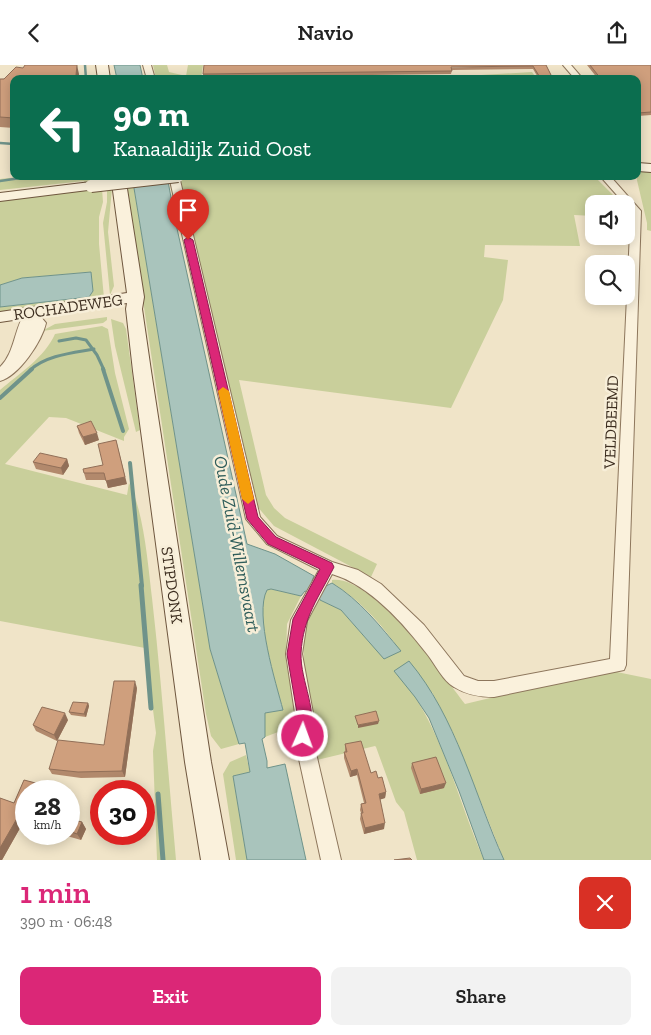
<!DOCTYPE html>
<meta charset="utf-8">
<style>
:root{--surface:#fff;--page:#f2f2f2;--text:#222;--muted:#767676;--accent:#db2777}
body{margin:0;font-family:"Zilla Slab",serif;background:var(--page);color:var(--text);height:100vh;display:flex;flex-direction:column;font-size:19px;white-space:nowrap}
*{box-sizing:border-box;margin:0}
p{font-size:16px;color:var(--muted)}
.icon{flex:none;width:28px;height:28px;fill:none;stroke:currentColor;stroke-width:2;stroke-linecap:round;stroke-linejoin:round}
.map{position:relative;height:795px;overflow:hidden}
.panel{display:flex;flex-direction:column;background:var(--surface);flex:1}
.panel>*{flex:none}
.banner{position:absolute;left:10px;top:10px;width:631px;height:105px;border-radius:10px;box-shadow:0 2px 12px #0003;background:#0b6e4f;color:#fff;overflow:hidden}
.buttons{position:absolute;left:585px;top:130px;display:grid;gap:10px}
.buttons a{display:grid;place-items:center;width:50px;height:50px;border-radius:10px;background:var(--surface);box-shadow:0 2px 12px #0003;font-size:25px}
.speed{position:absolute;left:15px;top:715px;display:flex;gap:10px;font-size:25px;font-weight:700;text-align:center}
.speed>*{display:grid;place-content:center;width:65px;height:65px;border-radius:50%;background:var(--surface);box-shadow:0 2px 12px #0003;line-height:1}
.speed small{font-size:12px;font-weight:400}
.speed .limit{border:8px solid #d22;background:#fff;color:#111}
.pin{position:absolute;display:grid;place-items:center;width:42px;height:42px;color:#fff;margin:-51px -21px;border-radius:50% 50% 50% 0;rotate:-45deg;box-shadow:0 0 5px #0007}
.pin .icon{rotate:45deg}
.me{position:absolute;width:55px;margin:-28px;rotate:2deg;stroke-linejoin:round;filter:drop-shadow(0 0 4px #0008)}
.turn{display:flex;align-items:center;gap:18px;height:105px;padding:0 20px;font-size:22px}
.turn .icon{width:65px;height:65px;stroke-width:2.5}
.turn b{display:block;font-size:35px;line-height:42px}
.round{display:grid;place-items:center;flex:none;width:52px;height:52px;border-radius:10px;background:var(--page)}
.summary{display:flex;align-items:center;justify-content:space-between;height:85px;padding:0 20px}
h1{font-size:30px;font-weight:600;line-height:38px;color:var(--accent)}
.primary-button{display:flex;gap:10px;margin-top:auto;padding:10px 20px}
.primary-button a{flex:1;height:58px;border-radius:10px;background:var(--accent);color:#fff;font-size:20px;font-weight:600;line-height:58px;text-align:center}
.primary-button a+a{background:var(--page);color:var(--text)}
header{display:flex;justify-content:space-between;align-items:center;height:65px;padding:0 20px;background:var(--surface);font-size:22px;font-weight:600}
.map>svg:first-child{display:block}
.green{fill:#c9cf9b}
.water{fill:#a9c4bc;stroke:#6f938a}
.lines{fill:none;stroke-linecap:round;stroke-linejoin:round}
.stream-far3{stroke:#6f938a;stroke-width:2.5}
.stream-far2{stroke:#6f938a;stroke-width:3}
.stream-far1{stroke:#6f938a;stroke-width:4}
.stream{stroke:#6f938a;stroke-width:5}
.minor-casing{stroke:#8d765c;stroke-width:2}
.tertiary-casing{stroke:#8d765c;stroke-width:2}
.secondary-casing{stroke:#6f573f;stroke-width:2}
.minor{fill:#faf1dc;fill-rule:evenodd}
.tertiary{fill:#faf1dc;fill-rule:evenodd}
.secondary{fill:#faf1dc;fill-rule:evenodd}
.secondary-bridge-casing{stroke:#6f573f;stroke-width:14;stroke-linecap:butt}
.secondary-bridge{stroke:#faf1dc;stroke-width:12}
.wall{fill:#b2896c}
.shaded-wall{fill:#916f58}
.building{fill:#cf9f7d;stroke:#916f58}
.route{fill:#db2777;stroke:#8e194d}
.slow{fill:#f59e0b}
.labels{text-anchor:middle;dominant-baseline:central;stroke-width:5;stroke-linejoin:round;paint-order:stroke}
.street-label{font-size:16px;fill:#3d2e20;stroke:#f7eed8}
.water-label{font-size:18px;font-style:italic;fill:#2f5d5a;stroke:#f7eed8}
</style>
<header><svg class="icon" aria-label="back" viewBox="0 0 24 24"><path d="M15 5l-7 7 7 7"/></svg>Navio<svg class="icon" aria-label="share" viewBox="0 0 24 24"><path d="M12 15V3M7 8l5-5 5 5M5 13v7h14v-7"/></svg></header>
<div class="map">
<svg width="651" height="795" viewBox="0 0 651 795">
<rect width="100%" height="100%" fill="#f0e4c8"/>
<!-- green -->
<path class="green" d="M153,0H167L169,7L186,11L188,0H203L201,14H156Z
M532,7L537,14H415Z
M638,104L651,105V166L647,165V158L636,111H638Z
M27,111H101L103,137L99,152V179L104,233L0,249V242L84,233L89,232L93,226L90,207L22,213L0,220V135L86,125L84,116L0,125V114Z
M124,111H132L210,584L239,679L221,684L211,671L206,649Z
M208,111H594L622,139H594V151L574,150L580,181L485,180L484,192L508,195L503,235L451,343L239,315L266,430L274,443L285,453L377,499L371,512L274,461L256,440L175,115Z
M112,123L108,167L114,221L110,230L103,158L107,137V124Z
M107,252V255L103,258L42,266L55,259Z
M111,254L123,258L126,264L140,365L136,367L115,281Z
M102,261L108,264L115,308L129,364L124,372V376L66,353L49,352L5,399L127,430L129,418C144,447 148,500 152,533C162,620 168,708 176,795H157L153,686L156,668L145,583L0,556V325C19,309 45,292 55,269Z
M332,515C373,510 442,609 465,639L607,605L651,614V795H504L455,672L432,627L415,632C447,682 460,741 484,795H417L404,747L396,737L376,682L375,681L317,695L311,669L304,604L303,563L319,532L320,535L341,545L369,577L400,586C383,560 359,534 332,518Z
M271,524L301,531L287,559L286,596L296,651L291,662L265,672V648L283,645C276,618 254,549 267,525Z
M246,690L250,707L233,711L247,795H236L223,709L230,697Z"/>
<!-- water -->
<path class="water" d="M114,0H140L143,14H117Z
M132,111H167L176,159L247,479L275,489L314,511L312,516L326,521L332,518C360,535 380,561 401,586L384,594L341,545L320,535L319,532L305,526L301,531L271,524L267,525C254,549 276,618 283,645L265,648V672L262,674L267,696V703L285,699L306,795H247L233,711L250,707L245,678L239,679L210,584Z
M91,207L93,226L89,232L0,242V220L22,213Z
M409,596C457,653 474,729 504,795H484L459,726L429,653L415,632L394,606Z"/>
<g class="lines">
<!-- stream-far3 -->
<path class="stream-far3" d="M85,0L86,14
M0,78L14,79
M0,116L34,111"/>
<!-- stream-far2 -->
<path class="stream-far2" d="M59,276L76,273L86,275L97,290L104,305
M30,305C47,290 72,288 94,284"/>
<!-- stream-far1 -->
<path class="stream-far1" d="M103,304L123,366
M0,333L32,304
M130,398L142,521"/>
<!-- stream -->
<path class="stream" d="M141,520L151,643
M158,729L163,795"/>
<defs>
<path id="minor" d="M143,0H151L155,14H147Z
M563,0H571L583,14H575Z
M169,111H179L260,452L277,471L332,497L358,505L381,519L424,560L464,611L478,616H494L610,594L631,146L600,111H610L641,146L626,600L624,605L494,632C479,632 467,630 454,622C443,616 435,599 427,589C404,559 370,520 332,509L307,556L302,589L313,648L312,671L341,795H321L294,671L295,648L286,589L291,555L319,505L267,479L246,454Z"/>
<path id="tertiary" d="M31,245L36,246L46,258C42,276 19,311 0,316V302C15,288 14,263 26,246Z"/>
<path id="secondary" d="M96,0H108L110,14H98Z
M638,98L651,99V107L638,106Z
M111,111H125L144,232L142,244L151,306L211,697L229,795H201L185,697L133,306L126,244L127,238L0,257V247L127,228Z
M91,117L96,118L98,121L96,124L0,136V128Z"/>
</defs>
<!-- minor casing -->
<use href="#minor" class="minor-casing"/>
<!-- tertiary casing -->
<use href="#tertiary" class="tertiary-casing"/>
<!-- secondary casing -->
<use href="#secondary" class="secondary-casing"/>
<!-- minor -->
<use href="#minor" class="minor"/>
<!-- tertiary -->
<use href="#tertiary" class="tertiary"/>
<!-- secondary -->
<use href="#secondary" class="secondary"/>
<defs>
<path id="secondary-bridge" d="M91,121L178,111"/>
</defs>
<!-- secondary-bridge casing -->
<use href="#secondary-bridge" class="secondary-bridge-casing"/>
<!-- secondary-bridge -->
<use href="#secondary-bridge" class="secondary-bridge"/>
</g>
<!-- wall -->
<path class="wall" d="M546,0L553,14H539L533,4L452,5L451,9L203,12V9Z
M587,0H651V50L638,51V14H598Z
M79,9L78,14H14V63L0,62V14Z
M77,361L99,375L85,380L79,368Z
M67,394L69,401L63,410L36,404L33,397Z
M103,400L127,419L108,423L106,415H86L84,408Z
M137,623L125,712L81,713L52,709L49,704L104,680Z
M88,638L89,641L86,652L71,650L69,647Z
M68,655L57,676L36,666L33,660Z
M345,679L371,708L378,713L386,727L385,733L380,734L384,764L364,769L360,754L361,748L360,745L361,739L364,738L357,710L350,712L344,693V687H345Z
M412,698L444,723L420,729L411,703Z
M24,715L51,722L54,726H26V757L24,756L2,795H0V733L14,738Z
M69,754L82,757L86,764L81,775L60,769H69Z"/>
<!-- shaded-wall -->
<path class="shaded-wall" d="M77,0L79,9L78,14H72Z
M97,368L99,375L85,380L83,372Z
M116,375L127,419L108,423L106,416Z
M67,394L69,401L63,410L61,403Z
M135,616L137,623L125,712L122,706Z
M88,638L89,641L86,652L84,649Z
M65,648L68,655L57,676L54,670Z
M379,656L378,659L358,663V660Z
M357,704V710L350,712L351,706Z
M446,718L444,723L420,729L421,724Z
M51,722L54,726H48Z
M386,727L385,733L379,735V729Z
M19,750L24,756L2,795H0V783Z
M82,757L86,764L81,775L77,769Z
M385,758L384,764L364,769L365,763Z"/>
<!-- building -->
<path class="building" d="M25,0H77L76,10L72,14H14V53L0,52V14H4L16,2L23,3Z
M204,0H546L553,14H541L533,1L451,2L452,6L203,9Z
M590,0H651V47L638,48V14H601Z
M91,356L97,368L83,372L77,361Z
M116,375L125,412L106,416L104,408H84L83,404L103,400L98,379Z
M40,388L67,394L61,403L33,397Z
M114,616H135L122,706L78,707L49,704L58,675L104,680Z
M73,637L88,638L84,649L69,647Z
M42,642L65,648L54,670L33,660Z
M376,646L379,656L358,660L355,651Z
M361,676L371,708L376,706L378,713L382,712L386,727L379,729L385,758L365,763L361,748H363L361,739L366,738L357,704L351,706L344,687H347L345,679Z
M436,692L446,718L421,724L412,698Z
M24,715L51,722L48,726H26V752L19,750L0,783V733L14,738Z
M69,754L82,757L77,769L69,766Z
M410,793L412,795H394Z"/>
<!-- route -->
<path class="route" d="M188,172L193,175L258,452L276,472L332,498L334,502C319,532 303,552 301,588C300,617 320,647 308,676L303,678L298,676L295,671L297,648L287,589L293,554L320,504L268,479L247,454L184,175Z"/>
<!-- slow -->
<path class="slow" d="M223,322L229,326L254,434L248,439L242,434L218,326Z"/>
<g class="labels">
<!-- street labels -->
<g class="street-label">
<text transform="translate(68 242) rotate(-8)">ROCHADEWEG</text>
<text transform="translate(611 357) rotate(-88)">VELDBEEMD</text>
<text transform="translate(172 520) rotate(82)">STIPDONK</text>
</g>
<!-- water labels -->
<g class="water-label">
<text transform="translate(237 479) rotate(79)">Oude Zuid-Willemsvaart</text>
</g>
</g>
</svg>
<div class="buttons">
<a><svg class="icon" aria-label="sound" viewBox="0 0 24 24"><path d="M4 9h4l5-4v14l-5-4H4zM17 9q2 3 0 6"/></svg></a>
<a><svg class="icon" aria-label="search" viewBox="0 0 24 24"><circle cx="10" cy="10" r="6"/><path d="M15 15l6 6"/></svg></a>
</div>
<div class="speed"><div>28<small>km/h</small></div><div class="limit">30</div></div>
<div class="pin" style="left:188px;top:175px;background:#d93025"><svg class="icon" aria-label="arrive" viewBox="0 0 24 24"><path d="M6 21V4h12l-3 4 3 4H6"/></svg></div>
<svg class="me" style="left:303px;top:671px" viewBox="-20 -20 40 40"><circle r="17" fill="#db2777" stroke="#fff" stroke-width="3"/><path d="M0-11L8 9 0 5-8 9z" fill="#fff"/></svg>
<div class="banner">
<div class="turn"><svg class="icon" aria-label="left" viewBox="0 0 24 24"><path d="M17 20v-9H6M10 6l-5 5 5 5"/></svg><div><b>90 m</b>Kanaaldijk Zuid Oost</div></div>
</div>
</div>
<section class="panel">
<div class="summary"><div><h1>1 min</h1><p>390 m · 06:48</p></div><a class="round" style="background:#d93025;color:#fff"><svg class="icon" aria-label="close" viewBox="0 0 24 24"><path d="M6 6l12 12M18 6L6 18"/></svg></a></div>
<div class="primary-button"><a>Exit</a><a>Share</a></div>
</section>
